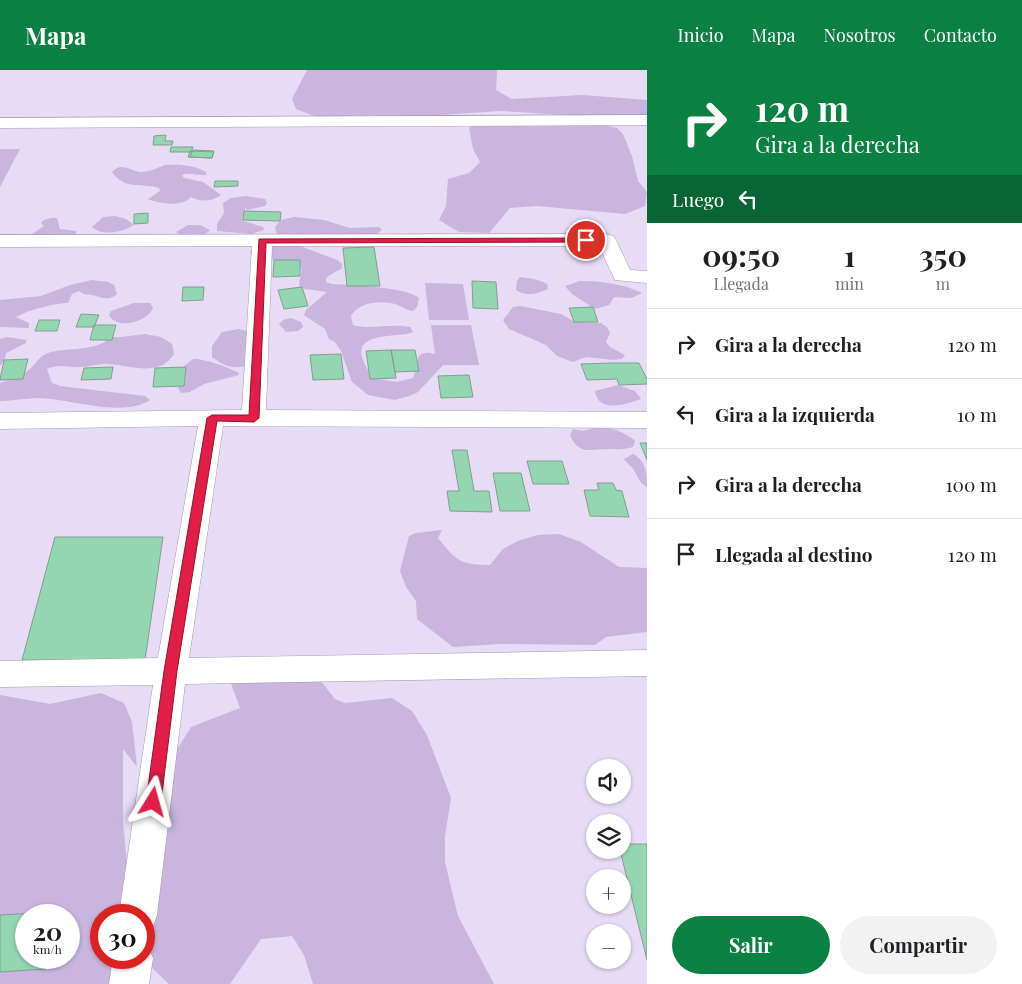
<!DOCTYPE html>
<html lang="es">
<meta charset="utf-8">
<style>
:root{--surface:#fff;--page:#f2f2f2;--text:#202124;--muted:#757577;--line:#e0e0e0;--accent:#0b8043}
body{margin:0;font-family:"Playfair Display",serif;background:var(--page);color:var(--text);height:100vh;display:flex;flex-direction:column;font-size:19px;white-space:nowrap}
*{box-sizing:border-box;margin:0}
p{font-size:16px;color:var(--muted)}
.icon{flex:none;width:28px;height:28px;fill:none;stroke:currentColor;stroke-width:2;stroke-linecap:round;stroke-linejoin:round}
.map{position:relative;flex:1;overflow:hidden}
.panel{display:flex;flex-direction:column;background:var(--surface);width:375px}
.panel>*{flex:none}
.hud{background:#0b8043;color:#fff;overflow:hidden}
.controls{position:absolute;left:586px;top:689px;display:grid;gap:10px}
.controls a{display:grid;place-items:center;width:45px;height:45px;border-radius:50%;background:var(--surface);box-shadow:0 1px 4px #0004;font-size:25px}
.speed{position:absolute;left:15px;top:834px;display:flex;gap:10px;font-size:25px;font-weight:700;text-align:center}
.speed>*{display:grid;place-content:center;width:65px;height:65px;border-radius:50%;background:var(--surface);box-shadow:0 1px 4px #0004;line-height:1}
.speed small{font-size:12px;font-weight:400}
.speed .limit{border:8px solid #d22;background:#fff;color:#111}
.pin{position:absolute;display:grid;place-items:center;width:42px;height:42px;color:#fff;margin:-21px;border:2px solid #fff;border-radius:50%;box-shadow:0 1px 5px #0007}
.me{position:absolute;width:55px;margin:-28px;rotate:8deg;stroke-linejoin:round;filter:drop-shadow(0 0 4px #0008)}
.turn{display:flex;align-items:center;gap:18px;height:105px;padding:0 25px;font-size:22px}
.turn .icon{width:65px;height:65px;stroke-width:2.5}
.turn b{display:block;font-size:35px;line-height:42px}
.then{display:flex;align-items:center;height:48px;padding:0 25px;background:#0003;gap:10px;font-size:19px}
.eta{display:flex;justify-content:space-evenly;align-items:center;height:85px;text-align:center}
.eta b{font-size:30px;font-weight:700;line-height:35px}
.cta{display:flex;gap:10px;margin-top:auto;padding:10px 25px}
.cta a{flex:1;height:58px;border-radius:30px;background:var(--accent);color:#fff;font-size:20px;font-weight:700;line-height:58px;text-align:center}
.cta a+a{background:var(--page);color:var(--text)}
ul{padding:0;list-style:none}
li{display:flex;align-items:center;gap:15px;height:70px;padding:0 25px;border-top:1px solid var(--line)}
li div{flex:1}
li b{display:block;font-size:19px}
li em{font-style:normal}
header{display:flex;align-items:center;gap:30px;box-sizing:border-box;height:70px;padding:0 25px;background:var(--accent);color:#fff}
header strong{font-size:24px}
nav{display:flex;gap:28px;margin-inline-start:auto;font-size:18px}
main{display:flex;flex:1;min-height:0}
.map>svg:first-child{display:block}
.green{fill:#c9b5de;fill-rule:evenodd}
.building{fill:#94d6b2;stroke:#849e8f}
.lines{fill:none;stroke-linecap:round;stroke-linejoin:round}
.minor-casing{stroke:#a499b1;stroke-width:1}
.minor{fill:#fff;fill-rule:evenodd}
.route{fill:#e11d48;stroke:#92132f}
</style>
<header>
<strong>Mapa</strong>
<nav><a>Inicio</a><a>Mapa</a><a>Nosotros</a><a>Contacto</a></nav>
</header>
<main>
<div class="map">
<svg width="647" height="914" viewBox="0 0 647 914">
<rect width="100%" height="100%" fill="#e7dbf5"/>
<!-- green -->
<path class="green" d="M307,0H497L496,20L512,29L582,25L647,30V45L599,47L500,41L427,46L356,45L322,49L296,39L292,29Z
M593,53L617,58L623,64L632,86L638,111L647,122L645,136L625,144L537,136L510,138L489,163L459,162L439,150L446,136L448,109L469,103L480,92L473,79L469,58L474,54Z
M0,79H20L0,117Z
M165,95C177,94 195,95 206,102V105C198,106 190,102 182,105L184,108L203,112L221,125C212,132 200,132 191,127C184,137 158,134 148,129L160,121L159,118C140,112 126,121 112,102C122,91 130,101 141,102C150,102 157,98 165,95Z
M246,126L265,129L267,133L265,136L247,140L246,138L242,148L244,151L263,157L264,160L251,164L217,161V154L224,143L223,133L231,128Z
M115,146L126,149L134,155C122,162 103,167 92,157L103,147Z
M294,147L324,150L350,158L379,157L382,160L374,166L277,165L275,157L281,150Z
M51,148H57L60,159L76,161V165L29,166L44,156L41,153L44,150Z
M188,155H200L210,160C204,168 183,169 176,162Z
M263,175L300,176L337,190L342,194V198L327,207L326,212L332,214C350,215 407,217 419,228L417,237L413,241C405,240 402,236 395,234C381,230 358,232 351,246L353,255C369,260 392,253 410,257L413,262C401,268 355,261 362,287C364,294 369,301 372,308L397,312L413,308C419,296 412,278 435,284L431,255H471L479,295H443L418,322L412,325L395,330L368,325L352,312L341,281L335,272L329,269L325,259L304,245L306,240L327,222L305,219L299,216C299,207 305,200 298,192C283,188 263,194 250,183L251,180Z
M520,207C533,209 536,208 547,214L548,219C536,224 528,227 516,220L517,211Z
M92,210L108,212L114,215L117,224C108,232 102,227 92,225C86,224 84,225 79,221L72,224L68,233C55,233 28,240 16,247L29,253V258L0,257V230L41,226L70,215Z
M580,211C601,211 624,214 642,223L631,228L614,227L609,235L595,239L572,224L565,216Z
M425,213L463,214L469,250H429Z
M134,233H150L153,238C149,251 117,261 109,245L111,241Z
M520,236L561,244L575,252L601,253L607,257L610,263L606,272L610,277L625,285L622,289L613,290L586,287L573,292L557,286L546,275L509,259L503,250L513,237Z
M291,248L301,252L303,257L298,261L286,262L279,254L283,250Z
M239,259L247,261V296C232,299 224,296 212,287V276L222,262Z
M145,264L161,267L172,274L174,284C160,307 131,296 109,294C100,293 90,297 81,297C68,298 60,293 47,299L52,313L60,316L145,326L150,330C124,348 70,329 39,328C26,328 13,331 0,331V313C11,309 23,306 31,298C37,292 40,286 48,283C67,277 85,282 105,272V267H121Z
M7,267L26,270V273L6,283L5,290L0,296V269Z
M193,289C205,289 228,297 239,303V305L204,314L190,322L181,323L178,318L184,307V296Z
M618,315L635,321L641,329C627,334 598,344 595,321Z
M599,357C613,358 625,362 635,371L633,377C624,380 617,379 608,379C591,379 579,386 570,365L573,359L582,361Z
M633,384C646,391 647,403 647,417C639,413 638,406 633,399C631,395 627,394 624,389Z
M442,460L438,468C456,491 461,495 490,495L503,479L520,470L538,465L559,464L581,472L619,497L647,498V562L606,567L595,575L499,574L453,577L417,549L416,531L406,517L400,501L409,466L416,463Z
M223,592L321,611L335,629L345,633L392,628L412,641L427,665L451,728L445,766V792L458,846L494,914H313L304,885L292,866L261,869L230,914H169L148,894L144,887V845H128L161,705L191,657L240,638Z
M101,623L124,633L132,652L137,697L123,679V752L128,805L122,845H101V888H117L115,900L110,914H0V625L50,634ZM26,845H69V888H26Z"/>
<!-- building -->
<path class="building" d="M166,65L165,71H173L172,75H153L154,66Z
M171,77H193L191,82H170Z
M193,80L214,81L212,88L190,87Z
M190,81L214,82L212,88L188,87Z
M215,111H238V116L214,117Z
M244,141L281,142L280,151L243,150Z
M148,143V153L134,154V144Z
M374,177L380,216H347L343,178Z
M274,190H300V206L273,207Z
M472,211L496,212L498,239L473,238Z
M183,217H204L203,230L182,231Z
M302,217L308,236L284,239L278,220Z
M593,237L598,252H574L569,238Z
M81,244L99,245L94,257H76Z
M39,250H60L57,261H35Z
M94,255H116L112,270H90Z
M391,280H415L419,301L395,302Z
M391,280L396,308L370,309L366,281Z
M341,284L344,309L313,310L310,285Z
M28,289L23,309L0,310L4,290Z
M610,293H639L647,309V314L619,315L617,309L587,310L581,294Z
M113,297L111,309L81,310L84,298Z
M186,297L184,316L153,317L155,298Z
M469,305L473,327L441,328L438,306Z
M640,373H647V390Z
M452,380H467L474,421H489L492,442L450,441L447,421H459Z
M527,391H562L569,414H533Z
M493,403H521L530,441H500Z
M597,413H613L616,420L622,421L629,447L590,446L584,420H599Z
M55,467H163L145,590H22Z
M622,774H647V890L620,780H622Z
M54,842V845H26V888H48L46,899L0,902V845Z"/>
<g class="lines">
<defs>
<path id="minor" d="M647,45V55L0,58V48Z
M606,164L613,166L616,170L630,200L647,201V213L615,210L599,176H272L266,340L647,342V358L223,356L189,588L647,580V606L185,614L157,845L152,859L144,862V845H119L153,615L0,617V591L158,588L198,356L0,359V343L242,340L252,176L0,177V165Z
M144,873L147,874L153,888L149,914H109L113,888H144Z"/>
</defs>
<!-- minor casing -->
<use href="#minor" class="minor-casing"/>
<!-- minor -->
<use href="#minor" class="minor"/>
</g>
<!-- route -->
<path class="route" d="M586,168L590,170L589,172L266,173L259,348L254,352L217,351L177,601L161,732L158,737L153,739L148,737L146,732L164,601L207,348L212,345H249L259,169Z"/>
</svg>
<div class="controls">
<a><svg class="icon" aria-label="sound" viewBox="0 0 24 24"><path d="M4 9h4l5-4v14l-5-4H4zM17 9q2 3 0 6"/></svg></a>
<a><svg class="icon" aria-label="layers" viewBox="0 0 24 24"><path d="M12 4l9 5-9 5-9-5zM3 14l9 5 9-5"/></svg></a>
<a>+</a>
<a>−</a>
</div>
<div class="speed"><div>20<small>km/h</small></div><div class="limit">30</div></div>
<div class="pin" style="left:586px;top:170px;background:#d93025"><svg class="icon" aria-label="arrive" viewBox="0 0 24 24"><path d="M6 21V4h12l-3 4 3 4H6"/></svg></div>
<svg class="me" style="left:153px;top:732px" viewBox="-20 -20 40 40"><path d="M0-17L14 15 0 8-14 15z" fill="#e11d48" stroke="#fff" stroke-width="4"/></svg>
</div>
<section class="panel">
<div class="hud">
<div class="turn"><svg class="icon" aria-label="right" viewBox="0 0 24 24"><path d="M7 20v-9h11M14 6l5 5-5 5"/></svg><div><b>120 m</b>Gira a la derecha</div></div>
<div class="then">Luego<svg class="icon" aria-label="left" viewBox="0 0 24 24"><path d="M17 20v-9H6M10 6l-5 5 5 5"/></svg></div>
</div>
<div class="eta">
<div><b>09:50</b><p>Llegada</p></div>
<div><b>1</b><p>min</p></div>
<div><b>350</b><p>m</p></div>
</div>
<ul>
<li><svg class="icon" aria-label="right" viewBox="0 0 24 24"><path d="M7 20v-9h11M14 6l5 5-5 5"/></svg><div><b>Gira a la derecha</b></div><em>120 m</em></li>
<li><svg class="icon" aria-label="left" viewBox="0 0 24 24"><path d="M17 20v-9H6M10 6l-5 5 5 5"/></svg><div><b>Gira a la izquierda</b></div><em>10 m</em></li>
<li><svg class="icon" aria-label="right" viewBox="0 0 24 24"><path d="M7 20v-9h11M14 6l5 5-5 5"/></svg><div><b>Gira a la derecha</b></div><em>100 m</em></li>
<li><svg class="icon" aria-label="arrive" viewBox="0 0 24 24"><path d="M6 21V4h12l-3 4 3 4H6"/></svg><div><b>Llegada al destino</b></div><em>120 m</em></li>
</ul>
<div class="cta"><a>Salir</a><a>Compartir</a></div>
</section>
</main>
